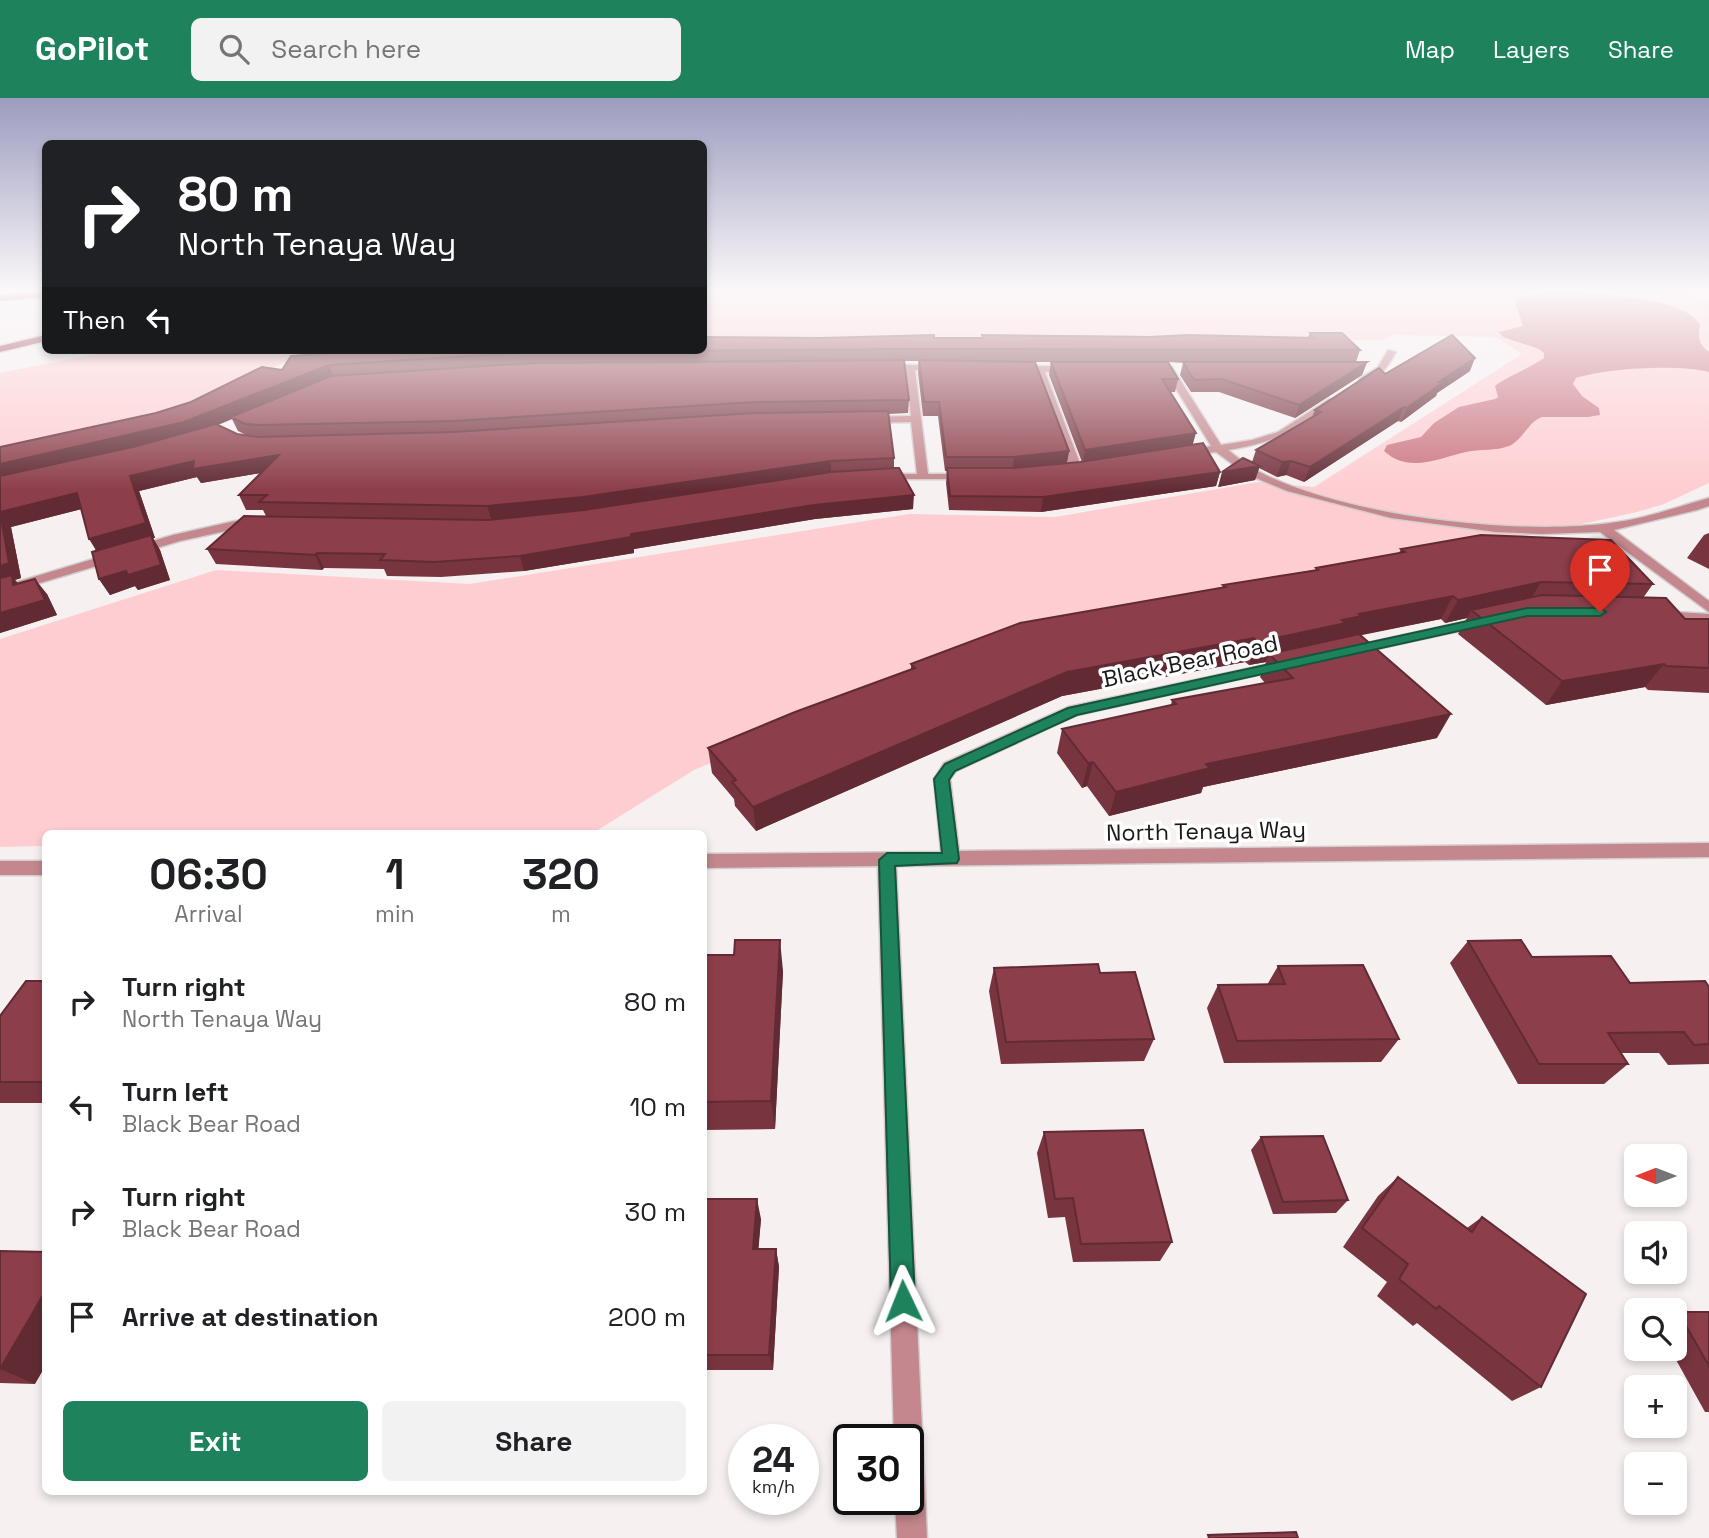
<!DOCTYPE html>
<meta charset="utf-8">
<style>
:root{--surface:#fff;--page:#f2f2f2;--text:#202124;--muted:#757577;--accent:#1e835c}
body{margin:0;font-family:"Space Grotesk",sans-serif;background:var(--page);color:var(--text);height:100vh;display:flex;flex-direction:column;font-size:26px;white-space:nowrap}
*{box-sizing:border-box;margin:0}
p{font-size:23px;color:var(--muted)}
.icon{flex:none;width:38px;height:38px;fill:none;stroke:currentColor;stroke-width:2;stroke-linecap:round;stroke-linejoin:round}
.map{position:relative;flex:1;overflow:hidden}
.sheet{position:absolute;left:42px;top:732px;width:665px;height:665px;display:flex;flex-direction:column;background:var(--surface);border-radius:10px;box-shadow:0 4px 10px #0003}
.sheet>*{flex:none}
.guide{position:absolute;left:42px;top:42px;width:665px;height:214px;border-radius:10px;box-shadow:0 4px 10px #0003;background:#202124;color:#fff;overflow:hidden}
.needle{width:46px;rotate:270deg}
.buttons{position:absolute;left:1624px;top:1046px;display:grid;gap:14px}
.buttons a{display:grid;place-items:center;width:63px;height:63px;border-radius:10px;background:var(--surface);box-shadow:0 4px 10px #0003;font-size:35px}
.speed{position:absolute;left:728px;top:1326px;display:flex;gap:14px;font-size:35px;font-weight:700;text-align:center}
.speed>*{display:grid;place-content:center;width:91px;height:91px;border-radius:50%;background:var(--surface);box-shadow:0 4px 10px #0003;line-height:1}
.speed small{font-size:18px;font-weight:400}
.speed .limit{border:4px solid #111;border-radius:10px;background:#fff;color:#111}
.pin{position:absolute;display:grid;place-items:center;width:60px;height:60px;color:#fff;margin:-72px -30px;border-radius:50% 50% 50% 0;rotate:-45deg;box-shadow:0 0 7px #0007}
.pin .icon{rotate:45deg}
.me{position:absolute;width:77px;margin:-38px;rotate:358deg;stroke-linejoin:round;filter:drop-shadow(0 0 5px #0008)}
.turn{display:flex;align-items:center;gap:24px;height:147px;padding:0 21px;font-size:32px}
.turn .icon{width:91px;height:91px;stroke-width:2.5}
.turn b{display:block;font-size:49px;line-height:60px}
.then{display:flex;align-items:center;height:66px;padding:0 21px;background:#0003;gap:14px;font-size:26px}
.eta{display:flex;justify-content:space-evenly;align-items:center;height:119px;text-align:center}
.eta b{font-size:42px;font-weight:600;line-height:49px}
.primary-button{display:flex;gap:14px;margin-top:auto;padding:14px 21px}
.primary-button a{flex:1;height:80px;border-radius:10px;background:var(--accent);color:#fff;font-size:28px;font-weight:600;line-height:80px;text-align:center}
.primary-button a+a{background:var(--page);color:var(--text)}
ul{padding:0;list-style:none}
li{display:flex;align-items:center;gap:21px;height:105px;padding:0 21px}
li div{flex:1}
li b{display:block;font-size:26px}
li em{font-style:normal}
header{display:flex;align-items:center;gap:42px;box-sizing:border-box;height:98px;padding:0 35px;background:var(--accent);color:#fff}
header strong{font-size:33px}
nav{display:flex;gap:38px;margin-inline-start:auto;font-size:24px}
.search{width:490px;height:63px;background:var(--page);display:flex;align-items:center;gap:18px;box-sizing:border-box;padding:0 24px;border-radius:10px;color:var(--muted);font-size:26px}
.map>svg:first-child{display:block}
.green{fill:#fecdd1}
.water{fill:#cb7782}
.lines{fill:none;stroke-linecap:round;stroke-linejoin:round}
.minor-casing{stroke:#d3cdce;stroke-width:3}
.major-casing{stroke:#d3cdce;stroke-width:3}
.highway-casing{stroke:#d3cdce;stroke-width:3}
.minor{fill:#c3878d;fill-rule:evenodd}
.major{fill:#8f253d;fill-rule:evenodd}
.highway{fill:#6e0726;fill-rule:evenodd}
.wall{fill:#783540;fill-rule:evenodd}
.shaded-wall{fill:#622b34}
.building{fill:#8c3e4a;stroke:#622b34;stroke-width:2}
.route{fill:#1e835c;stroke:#14553c;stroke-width:2}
.labels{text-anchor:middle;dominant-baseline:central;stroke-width:7;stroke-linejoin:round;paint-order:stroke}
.street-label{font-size:23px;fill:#1a1818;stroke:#fff}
</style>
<header>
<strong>GoPilot</strong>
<div class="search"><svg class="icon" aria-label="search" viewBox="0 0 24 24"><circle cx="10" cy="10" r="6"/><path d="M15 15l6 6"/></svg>Search here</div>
<nav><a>Map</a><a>Layers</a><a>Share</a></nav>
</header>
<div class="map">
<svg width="1709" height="1440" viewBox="0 0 1709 1440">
<rect width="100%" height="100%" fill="#f6f0f1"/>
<!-- green -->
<path class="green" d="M704,192H1678L1709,205V385L1664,406L1637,414L1472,450L994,547L694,672L593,735H46L45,748L0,749V541L216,472L470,486L909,416L1055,419L1258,384L1314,389L1522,256L1496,239L1393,237L1383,242L704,245Z
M117,252H457L286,264L187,315L0,357V275Z"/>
<!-- water -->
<path class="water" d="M1549,194C1585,195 1678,195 1700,226C1698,239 1698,246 1709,254V274C1678,266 1607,270 1576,280L1573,286L1582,298L1599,310L1600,317L1588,319H1542C1528,324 1523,342 1509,348C1496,353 1480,351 1466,354C1439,360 1409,376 1384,353L1387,347L1421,339L1434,325L1459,309L1495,301L1498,299L1495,288C1506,279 1530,270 1544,260V255L1539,251L1503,239L1499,234L1523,228L1515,204L1517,199Z"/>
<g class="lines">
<defs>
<path id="minor" d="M1388,252L1396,254C1388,269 1377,285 1359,285V281L1378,269Z
M881,266L944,268V272L941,273L915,272L928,376H969L975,379L973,381H877L875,379L881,376H917L911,324L867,325L862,322L867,319L911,318L906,272L878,271V267Z
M1014,268H1074L1079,271L1074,274H1045L1083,373L1081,375L1071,373L1035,274L1011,273V269Z
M1166,269H1172L1221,347L1252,342L1278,334L1329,301H1337V305C1295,332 1278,344 1228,352C1236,358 1245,366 1254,371C1338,418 1516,438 1610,425C1645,421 1676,409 1709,400V408L1697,412L1614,432L1709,503V514L1600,434L1542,436L1496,434L1391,420L1287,393L1246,376L1216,354L1180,358V354L1211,348L1164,271Z
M255,422L261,426L259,429L235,431L180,443L0,497V489L173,437L235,423Z
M1660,513L1709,516V524L1655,520V514Z
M1486,519L1491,520V526L1349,557L1342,553L1349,549Z
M1284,563L1291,567L1289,570L1077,617L956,673L950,681L959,753L1709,745V759L896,768L927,1440H897L895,1402H908V1342H894L878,768L704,770V756L941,754L934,681L944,665L1068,609Z
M0,763H46V777H0Z"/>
<path id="major" d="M46,237V243L0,254V248Z"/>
<path id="highway" d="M46,193V199L0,203V197Z"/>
</defs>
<!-- minor casing -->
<use href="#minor" class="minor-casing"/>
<!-- major casing -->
<use href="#major" class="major-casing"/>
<!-- highway casing -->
<use href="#highway" class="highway-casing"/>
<!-- minor -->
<use href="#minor" class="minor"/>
<!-- major -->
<use href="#major" class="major"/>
<!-- highway -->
<use href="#highway" class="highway"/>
</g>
<!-- wall -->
<path class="wall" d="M1310,235L1360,252L1356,264H1367L1362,277L1295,320L1219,294H1191L1180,277L1183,265L1168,264L1178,281L1175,294H1170L1193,347L1220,374L1216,388L1041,414L949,412L946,385L947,373H945L938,318H923L918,275L919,263H904L909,302L908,315L888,316L894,360V370L913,411L815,421L634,451V455L524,473L441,479L387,478L384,471L324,470L322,472L216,466L207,451L266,418L263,412H246L239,397L260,375L201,385L197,379L139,393L155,440H153L160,452L170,482L138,492L135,488L110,497L99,481L96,453L81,411L11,429L21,480L15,482L18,485L47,496L57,517L0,535V349L156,315L191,304L282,272L291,258L934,240H982V237L1308,239ZM1035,264H1051L1049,277L1082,364L1067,365L1069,353ZM232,321L238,333L246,337L237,336L218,327Z
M1470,273L1437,295L1436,298L1401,324L1398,323L1304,384L1286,377L1277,379L1259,370L1255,382L1218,389L1252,364L1256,352L1312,319L1315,312L1385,276Z
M1709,435V471L1687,460L1704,437Z
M1401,451L1653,486L1643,500L1685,521H1709V595L1648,592L1645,589L1546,607L1458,536L1467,520L1445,525L1441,521L1359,537L1437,640L1203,689L1201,695L1109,718L1087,688L1082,690L1057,655L1062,631L1171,607L1172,602L1265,585L1260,579L1266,564L1249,567L1245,564L1062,598L756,733L735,708L734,701L712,675L708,650L911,572V566L1222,490L1223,487L1315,472L1316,470L1399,455Z
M1468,843L1532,859L1630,885L1709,889V966L1668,967L1659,955H1621L1628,966L1604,986H1518L1450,865Z
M704,857L783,873L775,1031L704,1032Z
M1278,868L1399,941L1381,964L1224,965L1207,910L1218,887H1267Z
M994,870L1100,875L1154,941L1144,963L1001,966L989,893Z
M46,883V1005H0V918Z
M1044,1034L1172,1144L1160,1163L1073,1164L1065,1119L1048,1120L1037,1055Z
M1261,1039L1348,1102L1336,1115L1273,1116L1251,1052Z
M1398,1079L1467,1130L1482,1119L1541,1289L1512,1303L1417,1225L1413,1228L1377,1198L1387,1184L1343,1149L1378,1098Z
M704,1101L761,1121L758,1151H776L779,1169L773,1272H704Z
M0,1153L35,1286L0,1285Z
M1678,1214H1709V1314H1705L1670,1251H1675V1215Z"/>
<!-- shaded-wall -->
<path class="shaded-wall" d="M1475,260L1470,273L1437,295L1436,298L1401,324L1407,310L1439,284Z
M1367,264L1362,277L1295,320L1299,307Z
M329,267L334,281L231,319L232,321L191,337L0,383V366Z
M1404,309L1398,323L1304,384L1310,369Z
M1196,335L1192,349L1083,366L1085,352Z
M1069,353L1066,368L1012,373L1014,359Z
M279,357L285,371L201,385L197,379L139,393L155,440H153L160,452L170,482L138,492L135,488L110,497L99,481L126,473L161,467L99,457L89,441L130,378L194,363Z
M831,363V377L587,413L492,423L487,408Z
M1291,363L1286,377L1277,379L1282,364Z
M1260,368L1255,382L1218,389L1222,374Z
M1220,374L1216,388L1041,414L1043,399Z
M77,395L86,410L11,429L21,480L15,482L23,493L0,487V414Z
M914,397L913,411L815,421L634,451V455L524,473L520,458L631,436L814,407Z
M317,455L324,470L322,472L315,457Z
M35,481L47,496L57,517L0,535V515Z
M1541,484L1527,507L1471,512L1467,520L1445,525L1458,502Z
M1453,498L1441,521L1269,556L1266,564L1249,567L1257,544L1342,522L1359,516Z
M1254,540L1245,564L1062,598L756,733L753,709L1067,574Z
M1664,566L1645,589L1546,607L1562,583Z
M1451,616L1437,640L1203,689L1201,695L1109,718L1116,694L1206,666Z
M1093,664L1087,688L1082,690L1088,665Z
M780,842L783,873L775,1031L771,1003Z
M757,1101L761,1121L757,1169L753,1151Z
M776,1151L779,1169L773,1272L769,1257Z
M46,1192V1267L35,1286L0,1271Z"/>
<!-- building -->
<path class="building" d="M1310,235H1342L1360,252L911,251L535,254L329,267L184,324L0,366V349L156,315L191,304L262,269L282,272L291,258L334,255L336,252H704V239L819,240L934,237V240H983L982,237L1149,239L1189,237L1314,240Z
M1452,237L1475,260L1439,284L1442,285L1407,310L1404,309L1310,369L1291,363L1282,364L1256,352L1321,314L1315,312L1379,270L1385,276Z
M904,262L909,302L755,304L454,323L258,327L245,326L231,319L331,278L535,265Z
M919,262L1035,264L1069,353L1014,359H946L939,304H924Z
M1051,264H1168L1178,281H1162L1196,335L1085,352Z
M1183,264H1367L1299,307L1222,281L1194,282Z
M888,313L894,360L831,363L583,399L487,408L259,404L267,397H239L279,357L193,371L194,363L130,378L146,425L89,441L77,395L0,414L9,465L0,468V378L137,348L216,326L237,336L257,339L454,334L755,315Z
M1203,345L1220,374L1043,399L950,398L947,370H1014L1080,364Z
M1243,360L1260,368L1222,374Z
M895,370H899L914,397L814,407L631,436V439L520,458L435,464L380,462L385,456L317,455L315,457L207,451L244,418L488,422L584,412L831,374Z
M151,437L161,467L128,477L126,473L99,481L92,454Z
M1481,437L1611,442L1653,486L1541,484L1458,502L1453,498L1359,516L1362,518L1342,522L1346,525L1257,544L1254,540L1067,574L753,709L732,684L736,682L708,650L795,614L915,570L911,566L1020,525L1226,489L1223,487L1318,472L1316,470L1405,454L1401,451Z
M12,477L13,487L35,481L45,502L0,515V480Z
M1542,497L1666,500L1685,521H1709V570L1666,568L1664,566L1562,583L1471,512Z
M1359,536L1451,616L1206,666L1210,670L1116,694L1093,664L1088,665L1062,631L1176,606L1172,602L1293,580L1269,556Z
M735,842H780L771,1003L704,1004V857H734Z
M1521,842L1532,859L1611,858L1630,885L1705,883L1709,889V946L1694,947L1684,934L1608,935L1628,966H1539L1468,843Z
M1098,866L1100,875L1135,874L1154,941L1006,944L994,870Z
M1363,867L1399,941L1237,943L1218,887L1285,886L1278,868Z
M26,883H46V984H0V918Z
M1143,1032L1172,1144L1081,1146L1073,1100L1055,1101L1044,1034Z
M1323,1038L1348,1102L1283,1104L1261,1039Z
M1398,1079L1472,1134L1482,1119L1586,1196L1541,1289L1439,1208L1436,1211L1399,1181L1408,1166L1362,1130Z
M704,1101H757L753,1151H776L769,1257H704Z
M0,1153L46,1154V1192L0,1271Z
M1678,1214H1709V1268Z
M1296,1434L1298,1440H1209L1208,1437Z"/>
<!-- sky -->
<linearGradient id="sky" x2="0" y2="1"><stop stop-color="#9c9cbf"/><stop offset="0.49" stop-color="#fbf8f9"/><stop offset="1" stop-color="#fbf8f9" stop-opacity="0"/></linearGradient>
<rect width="1709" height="393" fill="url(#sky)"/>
<!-- route -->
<path class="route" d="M1527,510H1600L1606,514L1600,518H1527L1077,617L955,673L949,682L959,761L957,765L895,768L915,1203L912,1212L903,1215L895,1212L891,1203L879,762L887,755H942L934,681L945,666L1068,610Z"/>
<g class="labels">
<!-- street labels -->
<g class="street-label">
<text transform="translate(1190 563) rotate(-12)">Black Bear Road</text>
<text transform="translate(1206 733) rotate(-1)">North Tenaya Way</text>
</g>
</g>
</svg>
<div class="buttons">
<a><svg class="needle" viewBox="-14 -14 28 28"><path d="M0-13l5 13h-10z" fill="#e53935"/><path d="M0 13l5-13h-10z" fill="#757577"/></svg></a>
<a><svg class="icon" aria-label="sound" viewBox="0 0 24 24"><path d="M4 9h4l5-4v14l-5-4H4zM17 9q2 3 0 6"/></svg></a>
<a><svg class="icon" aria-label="search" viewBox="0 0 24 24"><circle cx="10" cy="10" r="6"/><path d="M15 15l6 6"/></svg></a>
<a>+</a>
<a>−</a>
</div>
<div class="speed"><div>24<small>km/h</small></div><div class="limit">30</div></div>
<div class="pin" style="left:1600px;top:514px;background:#d93025"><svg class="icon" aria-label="arrive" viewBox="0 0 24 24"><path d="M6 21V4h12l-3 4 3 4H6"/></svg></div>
<svg class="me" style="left:903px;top:1203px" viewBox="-20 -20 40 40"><path d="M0-17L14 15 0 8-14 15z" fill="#1e835c" stroke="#fff" stroke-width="4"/></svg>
<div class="guide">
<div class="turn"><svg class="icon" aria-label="right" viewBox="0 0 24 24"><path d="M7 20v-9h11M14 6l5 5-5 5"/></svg><div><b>80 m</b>North Tenaya Way</div></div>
<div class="then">Then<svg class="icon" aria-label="left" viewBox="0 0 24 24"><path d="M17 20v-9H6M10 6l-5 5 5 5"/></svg></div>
</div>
<section class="sheet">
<div class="eta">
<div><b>06:30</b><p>Arrival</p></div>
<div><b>1</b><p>min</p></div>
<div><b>320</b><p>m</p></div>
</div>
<ul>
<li><svg class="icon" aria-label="right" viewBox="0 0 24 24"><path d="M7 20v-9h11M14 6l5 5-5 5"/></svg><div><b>Turn right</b><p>North Tenaya Way</p></div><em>80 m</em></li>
<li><svg class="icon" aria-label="left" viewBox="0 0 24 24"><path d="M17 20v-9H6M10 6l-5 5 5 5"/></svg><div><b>Turn left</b><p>Black Bear Road</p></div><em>10 m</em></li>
<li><svg class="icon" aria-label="right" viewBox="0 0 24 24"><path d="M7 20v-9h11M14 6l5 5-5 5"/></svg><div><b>Turn right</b><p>Black Bear Road</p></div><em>30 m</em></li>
<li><svg class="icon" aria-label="arrive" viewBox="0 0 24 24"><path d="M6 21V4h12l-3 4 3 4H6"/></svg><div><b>Arrive at destination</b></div><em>200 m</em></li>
</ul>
<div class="primary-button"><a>Exit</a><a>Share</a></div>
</section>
</div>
